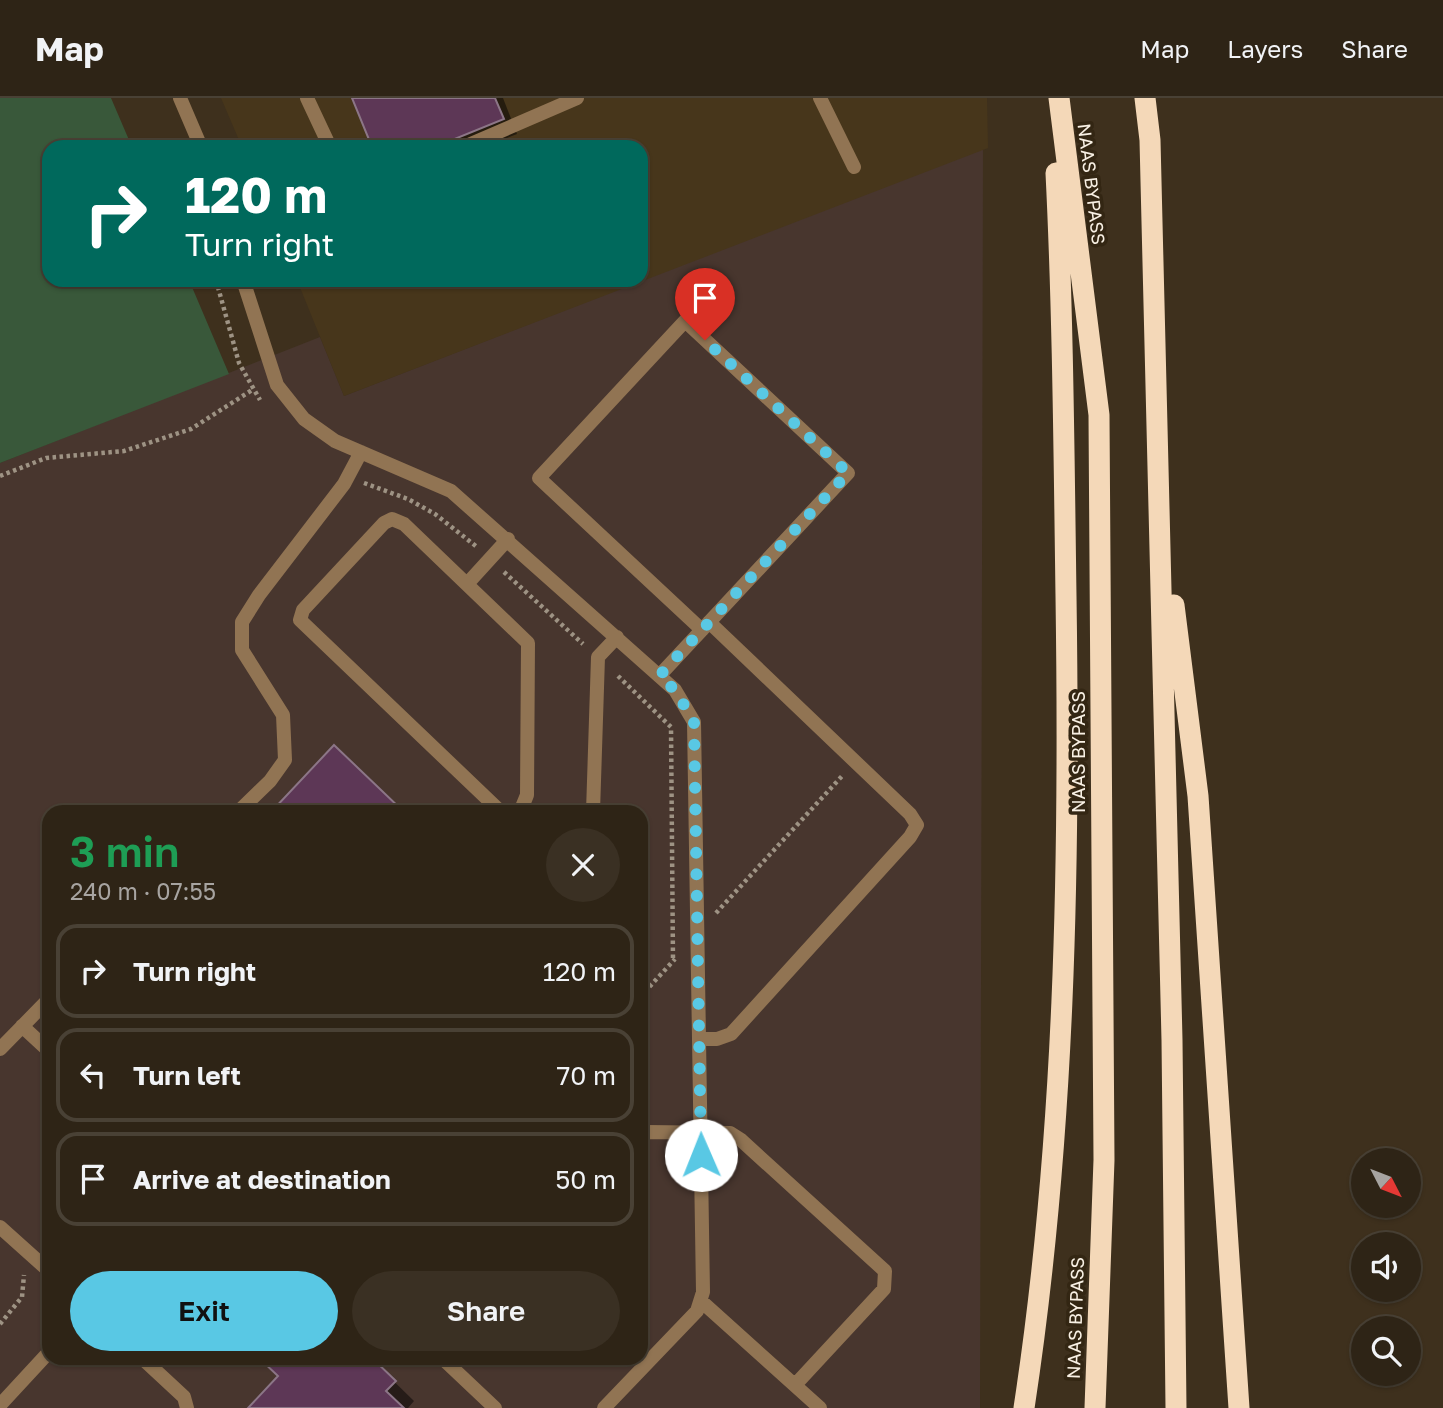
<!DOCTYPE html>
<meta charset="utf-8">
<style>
:root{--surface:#2e2416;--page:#3a3023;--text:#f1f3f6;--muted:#a7a4a1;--line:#494135;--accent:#59c8e4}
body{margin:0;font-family:"Golos Text",sans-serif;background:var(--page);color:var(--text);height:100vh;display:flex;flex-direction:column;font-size:26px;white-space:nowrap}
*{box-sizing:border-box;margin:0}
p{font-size:23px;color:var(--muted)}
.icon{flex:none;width:38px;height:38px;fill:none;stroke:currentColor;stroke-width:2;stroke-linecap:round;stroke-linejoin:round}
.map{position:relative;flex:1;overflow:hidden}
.sheet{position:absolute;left:42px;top:707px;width:606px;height:560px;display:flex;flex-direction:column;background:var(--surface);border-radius:21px;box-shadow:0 2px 5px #0004,0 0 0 2px var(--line)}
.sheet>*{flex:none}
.hud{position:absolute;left:42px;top:42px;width:606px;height:147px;border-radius:21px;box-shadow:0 2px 5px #0004,0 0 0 2px var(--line);background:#00695c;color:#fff;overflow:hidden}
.needle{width:46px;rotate:132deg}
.tools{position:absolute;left:1351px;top:1050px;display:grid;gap:14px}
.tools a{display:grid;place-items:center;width:70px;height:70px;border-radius:50%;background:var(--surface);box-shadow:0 2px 5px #0004,0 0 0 2px var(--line);font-size:35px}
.pin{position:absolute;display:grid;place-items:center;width:60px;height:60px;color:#fff;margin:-72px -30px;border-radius:50% 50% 50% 0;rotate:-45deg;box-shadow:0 0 7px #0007}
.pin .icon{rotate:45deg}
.me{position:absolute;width:77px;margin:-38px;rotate:359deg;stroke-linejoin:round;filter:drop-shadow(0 0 5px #0008)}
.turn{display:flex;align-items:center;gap:24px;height:147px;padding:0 28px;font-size:32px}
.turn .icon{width:91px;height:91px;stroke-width:2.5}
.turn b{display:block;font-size:49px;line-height:60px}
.round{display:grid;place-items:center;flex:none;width:74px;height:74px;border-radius:37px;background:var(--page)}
.headline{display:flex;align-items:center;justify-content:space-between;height:119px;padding:0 28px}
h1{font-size:42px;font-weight:600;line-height:52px;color:#1e9e55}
.primary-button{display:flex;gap:14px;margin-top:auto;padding:14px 28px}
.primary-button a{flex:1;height:80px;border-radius:42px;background:var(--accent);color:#111;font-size:28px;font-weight:600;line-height:80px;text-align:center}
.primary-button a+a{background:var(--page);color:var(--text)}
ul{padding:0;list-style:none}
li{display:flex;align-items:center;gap:21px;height:94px;margin:0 14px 10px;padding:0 14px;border:4px solid var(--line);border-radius:21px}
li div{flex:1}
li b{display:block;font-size:26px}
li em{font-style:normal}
header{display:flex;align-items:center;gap:42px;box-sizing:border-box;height:98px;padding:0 35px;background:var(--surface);border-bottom:2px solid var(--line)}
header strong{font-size:33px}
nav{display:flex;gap:38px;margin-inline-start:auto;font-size:24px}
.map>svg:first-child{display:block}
.commercial{fill:#48362e;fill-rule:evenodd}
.built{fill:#47361b}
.green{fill:#39583a}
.shadow{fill:#0007}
.building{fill:#5d3756;stroke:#8c7687;stroke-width:2}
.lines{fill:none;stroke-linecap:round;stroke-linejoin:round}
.path{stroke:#9e9384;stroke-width:4.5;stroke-dasharray:3.5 3.5;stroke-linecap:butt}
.lane{stroke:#917453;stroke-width:14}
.highway{stroke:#f4d8b8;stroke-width:21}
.route{stroke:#59c8e4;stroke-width:12;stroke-dasharray:0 21.6}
.labels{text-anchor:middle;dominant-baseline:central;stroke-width:7;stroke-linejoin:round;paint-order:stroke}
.street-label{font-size:18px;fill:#f8f0e4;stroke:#332613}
</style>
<header>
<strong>Map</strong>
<nav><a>Map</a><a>Layers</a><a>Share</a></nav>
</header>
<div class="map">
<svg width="1443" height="1310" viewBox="0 0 1443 1310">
<rect width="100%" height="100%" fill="#3e301d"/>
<!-- commercial -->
<path class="commercial" d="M983,50L980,1310H0V365L320,239L344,298ZM49,714H640V1260H49Z"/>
<!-- built -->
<path class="built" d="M221,0H987L988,50L344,298L297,182H640V49H242Z"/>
<!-- green -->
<path class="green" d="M0,0H111L132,49H49V182H189L229,276L0,365Z"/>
<!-- shadow -->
<path class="shadow" d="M354,0H503L517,36L484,49H374Z
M260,1260H370L414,1303L408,1310H250L280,1279Z"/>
<!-- building -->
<path class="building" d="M352,0H495L504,21L435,49H372Z
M334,647L404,714H271Z
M259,1260H372L396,1283L386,1293L404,1310H248L278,1278Z"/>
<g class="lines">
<!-- path -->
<path class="path" d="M216,182L239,265L260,302
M0,378L46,360L124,353L191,331L252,292
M364,385L408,401L435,416L477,449
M504,474L583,546
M618,578L671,629L673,863
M716,815L843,677
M640,899L675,861
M0,1226L22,1199L24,1177"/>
<!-- lane -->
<path class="lane" d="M180,0L201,49
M307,0L330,49
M820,0L854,69
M464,49L577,0
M243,182L277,287L304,321L335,343L451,393L675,592L694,624L703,1194L697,1213L604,1310
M467,486L508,441
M659,578L848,375L685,223L539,380L702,532
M238,714L270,683L285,662L283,617L242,552V524L259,497L344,386L361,354
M501,714L300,522L303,512L384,425L392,421L404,426L528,545L527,697L520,714
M593,714L598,559L617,539
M22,928L49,953
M699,941H717L731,936L910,739L917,727L910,716L709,524
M0,951L49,901
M640,1039L647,1034L730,1035L741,1042L885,1173L884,1191L795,1287
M0,1129L49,1173
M701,1203L820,1310
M142,1260L184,1299L187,1310
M442,1260L495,1310
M0,1307L49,1254"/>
<!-- highway -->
<path class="highway" d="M1059,0L1099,317L1104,1062L1095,1310
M1145,0L1150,42L1172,942L1176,1310
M1174,507L1198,698L1239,1310
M1024,1310C1065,1041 1070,769 1066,498C1064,357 1063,216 1056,75"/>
</g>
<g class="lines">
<!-- route -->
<path class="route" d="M701,1057L694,624L675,592L659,578L848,375L705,242"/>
</g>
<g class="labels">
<!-- street labels -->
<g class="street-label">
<text transform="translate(1092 86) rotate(83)">NAAS BYPASS</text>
<text transform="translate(1078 654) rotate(-90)">NAAS BYPASS</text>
<text transform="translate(1075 1220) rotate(-88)">NAAS BYPASS</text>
</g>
</g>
</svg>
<div class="tools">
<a><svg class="needle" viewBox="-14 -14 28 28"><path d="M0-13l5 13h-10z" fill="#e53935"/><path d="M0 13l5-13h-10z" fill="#a7a4a1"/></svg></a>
<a><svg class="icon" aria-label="sound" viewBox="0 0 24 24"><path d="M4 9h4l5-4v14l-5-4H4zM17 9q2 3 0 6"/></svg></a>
<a><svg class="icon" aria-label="search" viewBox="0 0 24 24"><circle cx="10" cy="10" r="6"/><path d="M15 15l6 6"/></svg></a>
</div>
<div class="pin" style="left:705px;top:242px;background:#d93025"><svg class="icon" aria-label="arrive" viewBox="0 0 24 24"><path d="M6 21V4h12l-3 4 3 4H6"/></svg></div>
<svg class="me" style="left:701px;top:1057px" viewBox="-20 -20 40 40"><circle r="19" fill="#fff"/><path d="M0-13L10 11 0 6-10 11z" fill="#59c8e4"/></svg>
<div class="hud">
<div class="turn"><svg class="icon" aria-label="right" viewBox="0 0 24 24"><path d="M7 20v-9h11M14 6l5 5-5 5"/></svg><div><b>120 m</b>Turn right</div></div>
</div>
<section class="sheet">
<div class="headline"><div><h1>3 min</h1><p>240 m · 07:55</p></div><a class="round"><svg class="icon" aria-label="close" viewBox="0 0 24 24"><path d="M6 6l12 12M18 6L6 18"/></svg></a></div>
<ul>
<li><svg class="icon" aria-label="right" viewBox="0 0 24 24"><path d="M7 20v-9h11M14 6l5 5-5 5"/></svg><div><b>Turn right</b></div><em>120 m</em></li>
<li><svg class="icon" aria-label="left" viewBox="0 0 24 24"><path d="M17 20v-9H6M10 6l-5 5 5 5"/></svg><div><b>Turn left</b></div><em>70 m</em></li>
<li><svg class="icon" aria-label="arrive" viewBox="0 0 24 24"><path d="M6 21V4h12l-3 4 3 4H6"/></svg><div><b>Arrive at destination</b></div><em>50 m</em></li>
</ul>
<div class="primary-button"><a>Exit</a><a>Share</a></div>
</section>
</div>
